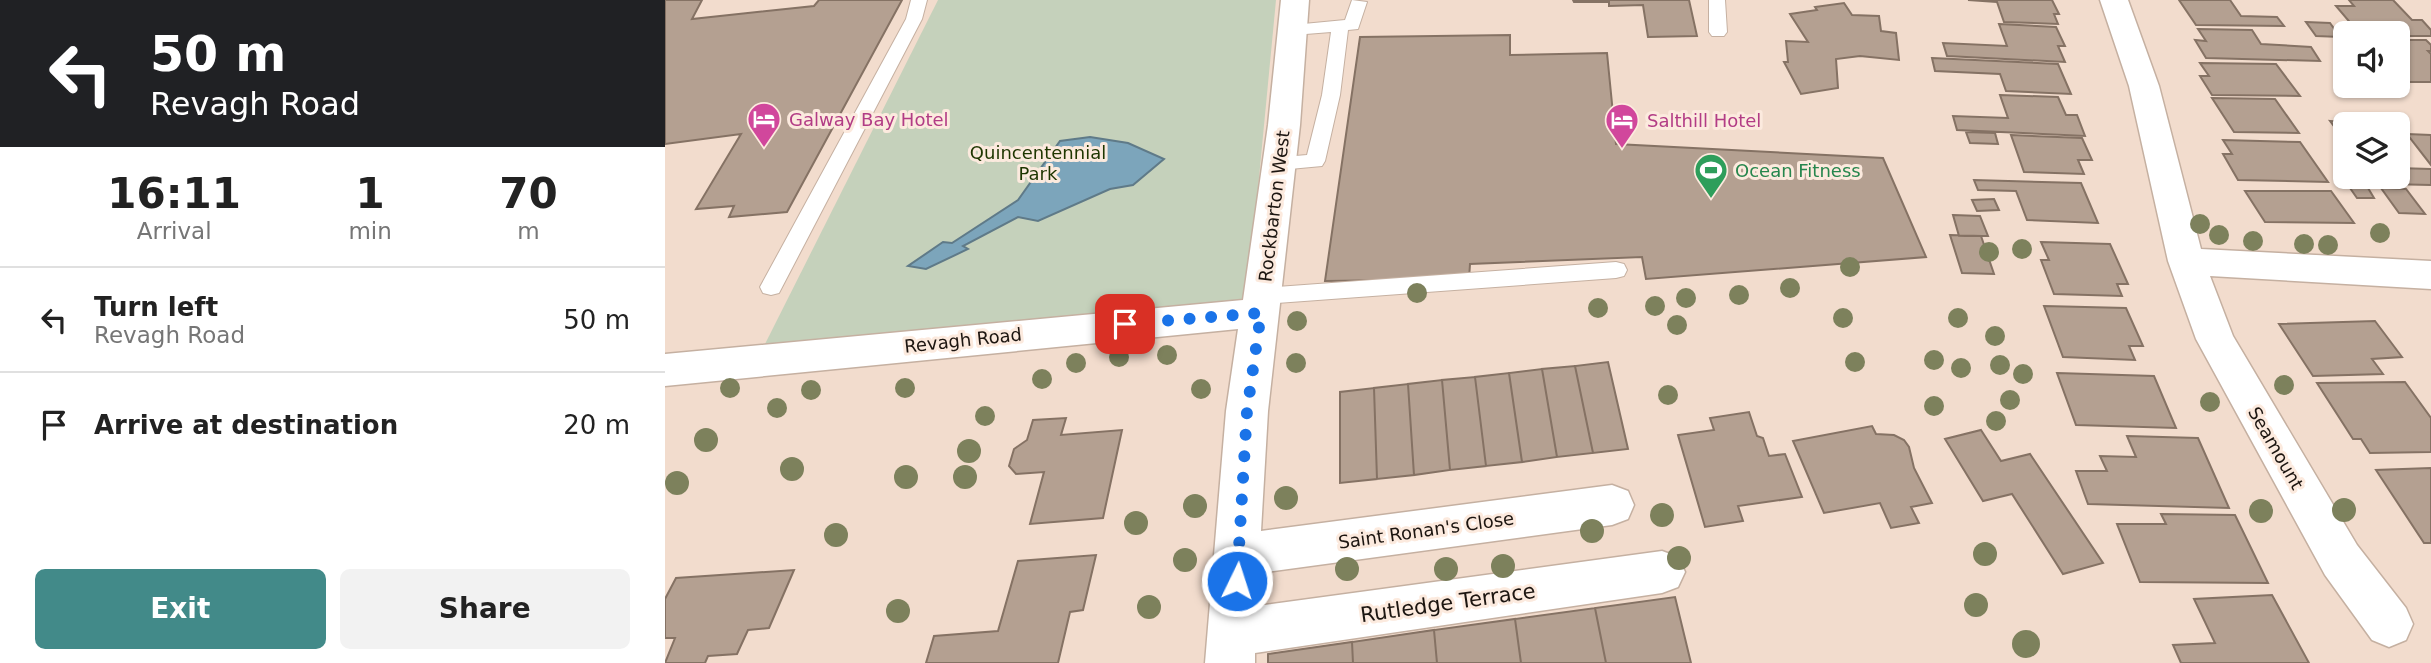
<!DOCTYPE html>
<style>
:root{--surface:#fff;--page:#f2f2f2;--text:#222;--muted:#767676;--line:#e0e0e0;--accent:#428a89}
body{margin:0;font-family:"DejaVu Sans",sans-serif;background:var(--page);color:var(--text);height:100vh;display:flex;flex-direction:column;font-size:26px;white-space:nowrap}
*{box-sizing:border-box;margin:0}
p{font-size:23px;color:var(--muted)}
.icon{flex:none;width:38px;height:38px;fill:none;stroke:currentColor;stroke-width:2;stroke-linecap:round;stroke-linejoin:round}
.map{position:relative;flex:1;overflow:hidden}
.details{display:flex;flex-direction:column;background:var(--surface);width:665px}
.details>*{flex:none}
.guide{background:#202124;color:#fff;overflow:hidden}
.buttons{position:absolute;left:1668px;top:21px;display:grid;gap:14px}
.buttons a{display:grid;place-items:center;width:77px;height:77px;border-radius:10px;background:var(--surface);box-shadow:0 2px 5px #0004;font-size:35px}
.pin{position:absolute;display:grid;place-items:center;width:60px;height:60px;color:#fff;margin:-30px;border-radius:14px;box-shadow:0 4px 10px #0006}
.me{position:absolute;width:77px;margin:-38px;rotate:4deg;stroke-linejoin:round;filter:drop-shadow(0 0 5px #0008)}
.turn{display:flex;align-items:center;gap:24px;height:147px;padding:0 35px;font-size:32px}
.turn .icon{width:91px;height:91px;stroke-width:2.5}
.turn b{display:block;font-size:49px;line-height:60px}
.eta{display:flex;justify-content:space-evenly;align-items:center;height:119px;text-align:center}
.eta b{font-size:42px;font-weight:700;line-height:49px}
.cta{display:flex;gap:14px;margin-top:auto;padding:14px 35px}
.cta a{flex:1;height:80px;border-radius:10px;background:var(--accent);color:#fff;font-size:28px;font-weight:700;line-height:80px;text-align:center}
.cta a+a{background:var(--page);color:var(--text)}
ul{padding:0;list-style:none}
li{display:flex;align-items:center;gap:21px;height:105px;padding:0 35px;border-top:2px solid var(--line)}
li div{flex:1}
li b{display:block;font-size:26px}
li em{font-style:normal}
main{display:flex;flex:1;min-height:0}
.map>svg:first-child{display:block}
.green{fill:#c5d1bb}
.water{fill:#7ca5bb;stroke:#5f7a88;stroke-width:2}
.building{fill:#b4a091;stroke:#857264;stroke-width:2}
.lines{fill:none;stroke-linecap:round;stroke-linejoin:round}
.service-casing{stroke:#c5b0a1;stroke-width:2}
.minor-casing{stroke:#c5b0a1;stroke-width:3}
.service{fill:#fff;fill-rule:evenodd}
.minor{fill:#fff;fill-rule:evenodd}
.tree{fill:#7d815c}
.route{stroke:#1a73e8;stroke-width:12;stroke-dasharray:0 21.6}
.labels{text-anchor:middle;dominant-baseline:central;stroke-width:6;stroke-linejoin:round;paint-order:stroke}
.hotel-label{font-size:18px;fill:#b23c85;stroke:#fceade;text-anchor:start}
.park-label{font-size:18px;fill:#1e3600;stroke:#fceade}
.leisure-label{font-size:18px;fill:#27864d;stroke:#fceade;text-anchor:start}
.street-label{font-size:18px;fill:#1c1510;stroke:#fceade}
.near-street-label{font-size:21px;fill:#1c1510;stroke:#fceade}
</style>
<main>
<section class="details">
<div class="guide">
<div class="turn"><svg class="icon" aria-label="left" viewBox="0 0 24 24"><path d="M17 20v-9H6M10 6l-5 5 5 5"/></svg><div><b>50 m</b>Revagh Road</div></div>
</div>
<div class="eta">
<div><b>16:11</b><p>Arrival</p></div>
<div><b>1</b><p>min</p></div>
<div><b>70</b><p>m</p></div>
</div>
<ul>
<li><svg class="icon" aria-label="left" viewBox="0 0 24 24"><path d="M17 20v-9H6M10 6l-5 5 5 5"/></svg><div><b>Turn left</b><p>Revagh Road</p></div><em>50 m</em></li>
<li><svg class="icon" aria-label="arrive" viewBox="0 0 24 24"><path d="M6 21V4h12l-3 4 3 4H6"/></svg><div><b>Arrive at destination</b></div><em>20 m</em></li>
</ul>
<div class="cta"><a>Exit</a><a>Share</a></div>
</section>
<div class="map">
<svg width="1766" height="663" viewBox="0 0 1766 663">
<rect width="100%" height="100%" fill="#f2dccd"/>
<!-- green -->
<path class="green" d="M273,0H611L582,303L97,350Z"/>
<!-- water -->
<path class="water" d="M425,137L463,143L499,159L468,185L445,189L373,221L353,217L298,246L303,249L261,269L243,266L278,242L287,243L353,200L395,141Z"/>
<!-- building -->
<path class="building" d="M0,0H37L27,19L149,6L154,0H237L122,212L64,217L69,206L31,209L76,134L0,144Z
M908,0H1024L1032,36L983,37L978,5L944,6V2H909Z
M1303,0H1387L1394,14H1389L1393,24L1339,22L1332,2Z
M1514,0H1565L1576,16L1612,17L1619,26L1531,25Z
M1684,0H1728L1747,20H1757L1766,30V36H1732V33H1716L1710,26H1688L1671,6H1689Z
M1179,3L1187,15L1214,16L1216,31L1231,33L1234,60L1195,56L1171,59L1173,88L1136,94L1119,62H1123L1121,41L1143,42L1125,14L1152,10L1150,7Z
M1641,22L1665,23L1675,37L1651,36Z
M1334,24L1391,27L1400,46H1393L1400,62L1282,56L1278,43L1342,46Z
M1533,29L1587,30L1596,44L1646,47L1655,61L1541,58L1530,40L1541,41Z
M845,35V55L942,53L951,144L1218,158L1261,257L981,279L977,257L805,264L804,279L660,281L695,37Z
M1732,40H1761L1766,45V51H1763L1766,54V82H1732Z
M1267,58L1393,64L1406,94L1341,91L1335,74L1270,71Z
M1535,63L1611,64L1635,96L1547,95L1535,76H1544Z
M1335,95L1393,97L1401,115H1412L1420,136L1292,130L1288,116L1343,118Z
M1547,98L1610,99L1634,133L1569,132Z
M1665,121L1681,122L1680,137H1677Z
M1301,132L1330,133L1333,144L1305,143Z
M1742,134L1766,135V165Z
M1346,135L1417,138L1427,160H1413L1419,174L1359,172Z
M1558,140L1635,142L1663,182L1573,180L1558,154H1567Z
M1732,168L1766,169V185L1722,184L1717,177H1732Z
M1309,180L1416,183L1433,223L1362,220L1351,191L1313,190Z
M1685,188H1703L1709,198H1692Z
M1716,188L1741,189L1760,214L1734,213Z
M1580,191H1666L1689,223L1600,222Z
M1329,199L1334,210L1312,211L1307,200Z
M1288,215L1315,216L1323,236H1294Z
M1285,235L1316,236L1329,274L1297,273Z
M1376,242L1445,244L1463,284H1452L1457,296L1389,294L1376,260H1384Z
M1379,306L1461,308L1478,346H1464L1470,360L1398,357Z
M1710,321L1737,357L1707,359L1718,374L1648,376L1614,324Z
M943,362L963,449L928,453L910,366Z
M910,366L928,453L892,457L877,369Z
M877,369L892,457L857,462L844,373Z
M844,373L857,462L821,466L810,377Z
M1392,373L1489,376L1511,428L1411,425Z
M810,377L821,466L785,470L777,380Z
M777,380L785,470L749,475L743,384Z
M1740,382L1766,418V452L1705,453L1696,439H1688L1652,383Z
M743,384L749,475L712,479L709,388Z
M709,388L712,479L675,483V392Z
M1084,412L1092,436L1098,438L1104,456L1120,454L1137,497L1073,506L1078,521L1040,527L1013,435L1049,430L1045,418Z
M401,418L396,435L457,430L438,518L365,524L379,472L351,474L344,466L349,449L362,440L368,420Z
M1207,426L1211,434L1229,435L1239,440L1244,447L1249,468L1267,503L1246,507L1254,523L1226,528L1215,503L1159,513L1128,441Z
M1316,430L1336,461L1365,454L1438,563L1398,574L1347,494L1318,501L1280,439Z
M1462,436L1533,438L1564,508L1423,504L1411,471H1442L1435,456L1471,457Z
M1766,468V543H1759L1711,470Z
M1496,514L1570,515L1603,583L1475,582L1452,524H1501Z
M431,555L418,610L405,612L393,663H261L269,636L333,631L353,561Z
M129,570L104,628L83,630L72,654L43,656L40,663H0L10,638H0V599L11,578Z
M1607,595L1644,663H1516L1508,645L1550,643L1529,599Z
M1010,597L1026,663H941L930,608Z
M930,608L941,663H856L850,619Z
M850,619L856,663H772L769,630Z
M769,630L772,663H688L687,642Z
M687,642L688,663H603V654Z"/>
<g class="lines">
<defs>
<path id="service" d="M246,0H262L257,19L114,293L106,295L98,293L95,287L241,19Z
M687,0L702,2L693,29L683,30L675,95L660,161L657,166L614,170L607,168L604,163L607,158L642,155L657,95L666,32L628,35L619,30L628,25L680,20Z
M1044,0H1060L1062,32L1059,36H1047L1044,32Z
M951,262L959,264L962,270L959,276L951,278L598,304L590,302L587,296L590,290L598,288Z"/>
<path id="minor" d="M616,0H644L635,125L603,411L596,531L947,485L963,491L969,505L963,519L947,525L594,573L592,606L997,551L1013,557L1020,572L1013,587L997,593L590,653V663H540L561,411L573,329L0,386V354L578,300L603,125Z
M1435,0H1463L1494,86L1536,249L1766,261V289L1545,276L1568,336L1692,545L1741,608L1748,624L1741,640L1724,647L1707,640L1660,575L1531,339L1503,261L1464,86Z"/>
</defs>
<!-- service casing -->
<use href="#service" class="service-casing"/>
<!-- minor casing -->
<use href="#minor" class="minor-casing"/>
<!-- service -->
<use href="#service" class="service"/>
<!-- minor -->
<use href="#minor" class="minor"/>
</g>
<!-- trees -->
<g class="tree">
<circle cx="1535" cy="224" r="10"/>
<circle cx="1715" cy="233" r="10"/>
<circle cx="1554" cy="235" r="10"/>
<circle cx="1588" cy="241" r="10"/>
<circle cx="1639" cy="244" r="10"/>
<circle cx="1663" cy="245" r="10"/>
<circle cx="1357" cy="249" r="10"/>
<circle cx="1324" cy="252" r="10"/>
<circle cx="1185" cy="267" r="10"/>
<circle cx="1125" cy="288" r="10"/>
<circle cx="752" cy="293" r="10"/>
<circle cx="1074" cy="295" r="10"/>
<circle cx="1021" cy="298" r="10"/>
<circle cx="990" cy="306" r="10"/>
<circle cx="933" cy="308" r="10"/>
<circle cx="1178" cy="318" r="10"/>
<circle cx="1293" cy="318" r="10"/>
<circle cx="632" cy="321" r="10"/>
<circle cx="1012" cy="325" r="10"/>
<circle cx="1330" cy="336" r="10"/>
<circle cx="502" cy="355" r="10"/>
<circle cx="454" cy="357" r="10"/>
<circle cx="1269" cy="360" r="10"/>
<circle cx="1190" cy="362" r="10"/>
<circle cx="411" cy="363" r="10"/>
<circle cx="631" cy="363" r="10"/>
<circle cx="1335" cy="365" r="10"/>
<circle cx="1296" cy="368" r="10"/>
<circle cx="1358" cy="374" r="10"/>
<circle cx="377" cy="379" r="10"/>
<circle cx="1619" cy="385" r="10"/>
<circle cx="65" cy="388" r="10"/>
<circle cx="240" cy="388" r="10"/>
<circle cx="536" cy="389" r="10"/>
<circle cx="146" cy="390" r="10"/>
<circle cx="1003" cy="395" r="10"/>
<circle cx="1345" cy="400" r="10"/>
<circle cx="1545" cy="402" r="10"/>
<circle cx="1269" cy="406" r="10"/>
<circle cx="112" cy="408" r="10"/>
<circle cx="320" cy="416" r="10"/>
<circle cx="1331" cy="421" r="10"/>
<circle cx="41" cy="440" r="12"/>
<circle cx="304" cy="451" r="12"/>
<circle cx="127" cy="469" r="12"/>
<circle cx="241" cy="477" r="12"/>
<circle cx="300" cy="477" r="12"/>
<circle cx="12" cy="483" r="12"/>
<circle cx="621" cy="498" r="12"/>
<circle cx="530" cy="506" r="12"/>
<circle cx="1679" cy="510" r="12"/>
<circle cx="1596" cy="511" r="12"/>
<circle cx="997" cy="515" r="12"/>
<circle cx="471" cy="523" r="12"/>
<circle cx="927" cy="531" r="12"/>
<circle cx="171" cy="535" r="12"/>
<circle cx="1320" cy="554" r="12"/>
<circle cx="1014" cy="558" r="12"/>
<circle cx="520" cy="560" r="12"/>
<circle cx="838" cy="566" r="12"/>
<circle cx="682" cy="569" r="12"/>
<circle cx="781" cy="569" r="12"/>
<circle cx="1311" cy="605" r="12"/>
<circle cx="484" cy="607" r="12"/>
<circle cx="233" cy="611" r="12"/>
<circle cx="1361" cy="644" r="14"/>
</g>
<g class="lines">
<!-- route -->
<path class="route" d="M460,324L596,313L582,411L572,581"/>
</g>
<!-- icons -->
<defs>
<symbol id="hotel-pin" viewBox="-11 -11 22 30"><path d="M0 17L-7.5 6A9.5 9.5 0 1 1 7.5 6Z" fill="#d1479c" stroke="#fceade"/><path d="M-6-4.5h1.5V1H6V5H4.5V3h-9V5H-6ZM-4 0a1.8 1.8 0 1 1 3.6 0ZM.5 0V-2.5h3Q6-2.5 6 0Z" fill="#fff"/></symbol>
<symbol id="stadium-pin" viewBox="-11 -11 22 30"><path d="M0 17L-7.5 6A9.5 9.5 0 1 1 7.5 6Z" fill="#2e9e5b" stroke="#fceade"/><path d="M0-5a6.5 5 0 1 0 0 10a6.5 5 0 1 0 0-10ZM-3.5-1.8h7v3.6h-7Z" fill="#fff"/></symbol>
</defs>
<g fill-rule="evenodd">
<use href="#hotel-pin" x="80" y="100" width="38" height="52"/>
<use href="#hotel-pin" x="938" y="101" width="38" height="52"/>
<use href="#stadium-pin" x="1027" y="151" width="38" height="52"/>
</g>
<g class="labels">
<!-- hotel labels -->
<g class="hotel-label">
<text x="124" y="119">Galway Bay Hotel</text>
<text x="982" y="120">Salthill Hotel</text>
</g>
<!-- park labels -->
<g class="park-label">
<text x="373" y="152">Quincentennial<tspan x="373" dy="21">Park</tspan></text>
</g>
<!-- leisure labels -->
<g class="leisure-label">
<text x="1070" y="170">Ocean Fitness</text>
</g>
<!-- street labels -->
<g class="street-label">
<text transform="translate(609 206) rotate(-83)">Rockbarton West</text>
<text transform="translate(298 340) rotate(-6)">Revagh Road</text>
<text transform="translate(1611 448) rotate(60)">Seamount</text>
<text transform="translate(761 530) rotate(-8)">Saint Ronan's Close</text>
</g>
<!-- near-street labels -->
<g class="near-street-label">
<text transform="translate(783 603) rotate(-8)">Rutledge Terrace</text>
</g>
</g>
</svg>
<div class="buttons">
<a><svg class="icon" aria-label="sound" viewBox="0 0 24 24"><path d="M4 9h4l5-4v14l-5-4H4zM17 9q2 3 0 6"/></svg></a>
<a><svg class="icon" aria-label="layers" viewBox="0 0 24 24"><path d="M12 4l9 5-9 5-9-5zM3 14l9 5 9-5"/></svg></a>
</div>
<div class="pin" style="left:460px;top:324px;background:#d93025"><svg class="icon" aria-label="arrive" viewBox="0 0 24 24"><path d="M6 21V4h12l-3 4 3 4H6"/></svg></div>
<svg class="me" style="left:572px;top:581px" viewBox="-20 -20 40 40"><circle r="17" fill="#1a73e8" stroke="#fff" stroke-width="3"/><path d="M0-11L8 9 0 5-8 9z" fill="#fff"/></svg>
</div>
</main>
